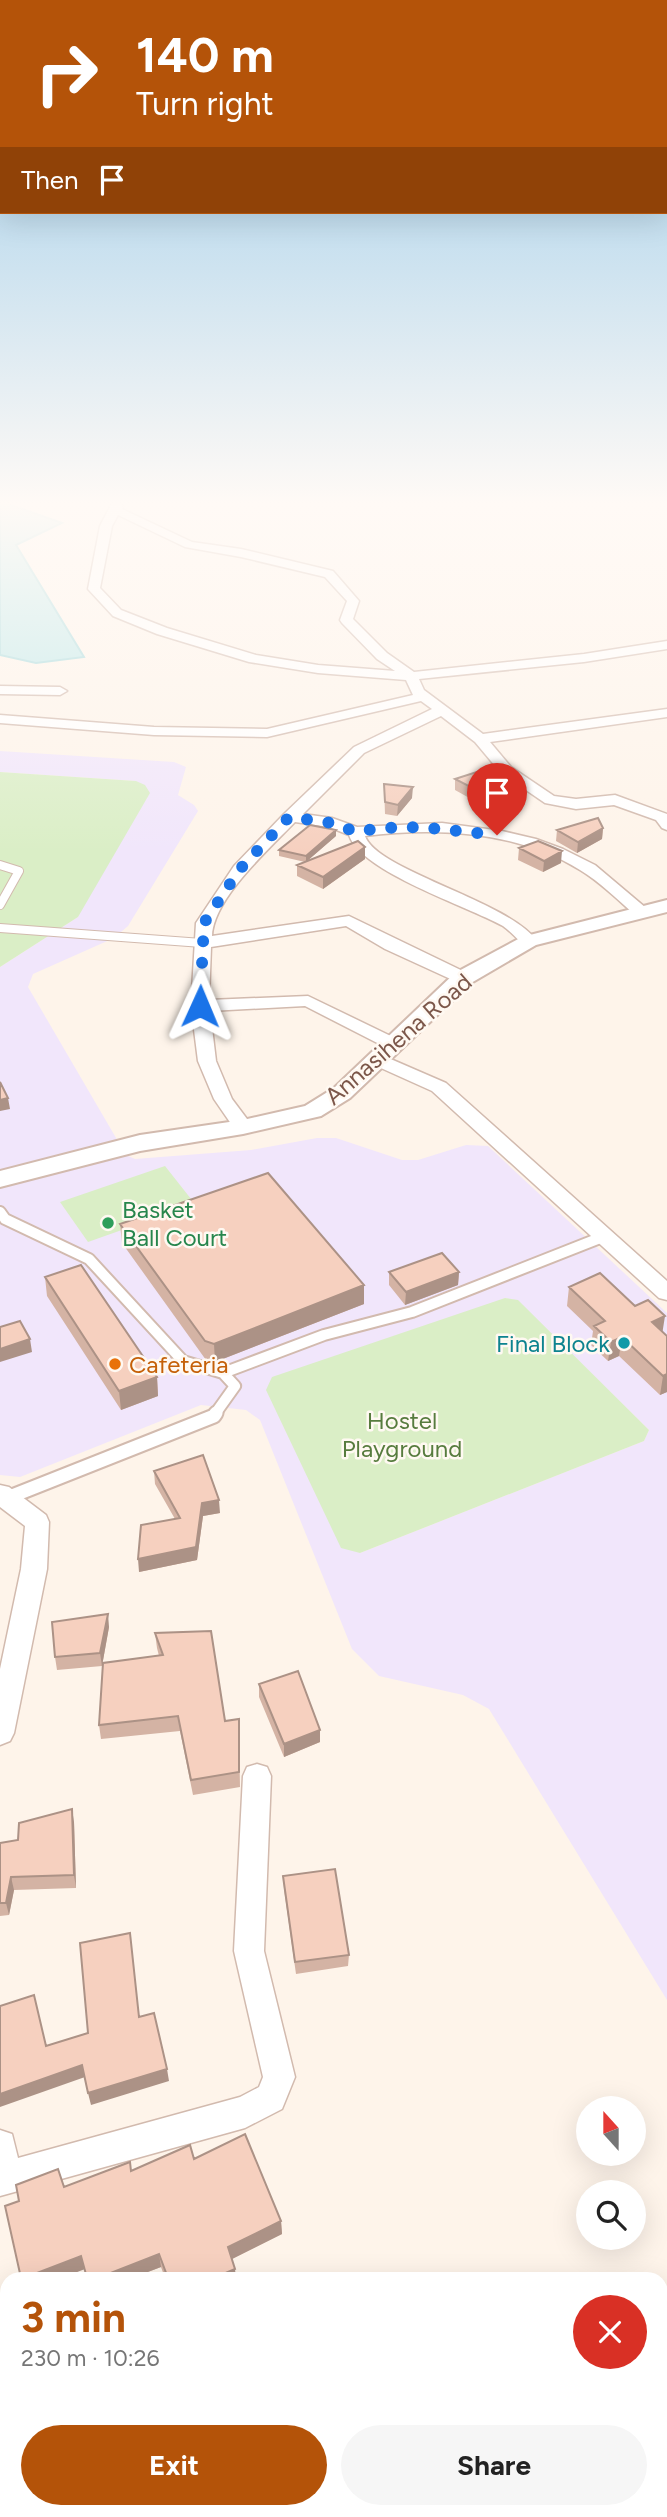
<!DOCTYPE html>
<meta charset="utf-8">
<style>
:root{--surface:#fff;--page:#f6f6f6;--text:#222;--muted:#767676;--accent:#b45309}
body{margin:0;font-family:Figtree,sans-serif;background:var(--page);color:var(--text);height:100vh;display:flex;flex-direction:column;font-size:26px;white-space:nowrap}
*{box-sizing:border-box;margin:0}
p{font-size:23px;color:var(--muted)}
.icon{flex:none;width:38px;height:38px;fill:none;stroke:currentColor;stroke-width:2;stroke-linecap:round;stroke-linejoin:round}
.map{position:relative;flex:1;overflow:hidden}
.details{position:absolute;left:0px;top:2272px;width:668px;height:247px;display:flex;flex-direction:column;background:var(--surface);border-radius:21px 21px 0 0;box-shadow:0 7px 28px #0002}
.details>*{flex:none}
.banner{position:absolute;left:0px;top:0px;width:668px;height:214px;box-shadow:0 7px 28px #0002;background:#b45309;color:#fff;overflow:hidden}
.needle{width:46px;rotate:339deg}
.controls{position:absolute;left:576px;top:2096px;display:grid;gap:14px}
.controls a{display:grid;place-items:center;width:70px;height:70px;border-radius:50%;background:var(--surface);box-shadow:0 7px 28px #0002;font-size:35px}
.pin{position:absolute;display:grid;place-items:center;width:60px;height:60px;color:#fff;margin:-72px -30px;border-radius:50% 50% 50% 0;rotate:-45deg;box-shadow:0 0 7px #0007}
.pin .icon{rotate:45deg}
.me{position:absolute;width:77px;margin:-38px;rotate:1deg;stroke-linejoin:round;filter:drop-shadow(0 0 5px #0008)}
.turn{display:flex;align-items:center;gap:24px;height:147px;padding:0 21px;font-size:32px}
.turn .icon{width:91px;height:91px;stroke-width:2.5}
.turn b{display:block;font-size:49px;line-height:60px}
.then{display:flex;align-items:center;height:66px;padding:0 21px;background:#0003;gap:14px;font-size:26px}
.round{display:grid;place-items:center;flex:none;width:74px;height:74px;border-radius:37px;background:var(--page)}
.overview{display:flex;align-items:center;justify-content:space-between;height:119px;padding:0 21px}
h1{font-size:42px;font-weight:700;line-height:52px;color:var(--accent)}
.action{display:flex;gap:14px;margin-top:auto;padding:14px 21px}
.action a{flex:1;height:80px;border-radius:42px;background:var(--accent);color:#fff;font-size:28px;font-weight:700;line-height:80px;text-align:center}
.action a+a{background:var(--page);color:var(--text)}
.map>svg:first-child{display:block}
.education{fill:#f1e6fb;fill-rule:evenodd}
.green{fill:#daeec6}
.water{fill:#bce8ea;stroke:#a1d9dd;stroke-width:2}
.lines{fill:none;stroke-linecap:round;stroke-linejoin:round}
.service-far2-casing{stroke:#d2baae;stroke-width:10}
.service-far1-casing{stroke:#d2baae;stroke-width:14}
.service-casing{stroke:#d2baae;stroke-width:17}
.minor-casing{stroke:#d2baae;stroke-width:3}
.tertiary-casing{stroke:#d2baae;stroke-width:4}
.service-far2{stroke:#fff;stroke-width:8}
.service-far1{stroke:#fff;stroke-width:10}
.service{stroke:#fff;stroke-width:13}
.minor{fill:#fff;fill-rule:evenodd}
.tertiary{fill:#fff;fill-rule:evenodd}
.wall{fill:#d4b3a4}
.shaded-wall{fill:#ac9286}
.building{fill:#f6d0bf;stroke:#ac9286;stroke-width:2}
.route{stroke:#1a73e8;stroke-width:12;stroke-dasharray:0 21.6}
.leisure-dot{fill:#2e9e5b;stroke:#fff9f2;stroke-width:2.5}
.culture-dot{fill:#0f9aa8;stroke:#fff9f2;stroke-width:2.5}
.food-dot{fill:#e8710a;stroke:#fff9f2;stroke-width:2.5}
.labels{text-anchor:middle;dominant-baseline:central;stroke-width:5;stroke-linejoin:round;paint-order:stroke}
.street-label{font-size:24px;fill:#7c574a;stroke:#fff9f2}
.leisure-label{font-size:24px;fill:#27864d;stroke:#fff9f2;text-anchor:start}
.culture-label{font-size:24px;fill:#0d838f;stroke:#fff9f2;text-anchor:end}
.food-label{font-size:24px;fill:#c56008;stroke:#fff9f2;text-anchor:start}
.park-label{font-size:24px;fill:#577c3e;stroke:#fff9f2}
</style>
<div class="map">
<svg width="667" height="2517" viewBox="0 0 667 2517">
<rect width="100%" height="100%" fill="#fef4ea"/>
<!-- education -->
<path class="education" d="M0,751L174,762L186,767L178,795L194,805L198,811L128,926L114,938L33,974L28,987L126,1155L135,1159L251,1150L317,1138H336L402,1160H418L466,1145L488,1146L667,1313V2000L489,1709L463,1695L379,1676L352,1649L260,1420L246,1410L201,1405L20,1477L0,1475V967L78,917L136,781L0,772ZM505,1298L518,1301L649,1430L644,1441L360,1553Z"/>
<!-- green -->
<path class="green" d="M0,772L136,781L145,785L150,793L78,917L0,967Z
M165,1166L195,1204L88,1242L60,1202Z
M505,1298L518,1300L649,1430L644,1441L360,1553L341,1548L266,1390L272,1377Z"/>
<!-- water -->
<path class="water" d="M0,501L62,523L16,545L84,657L36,663L0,655Z"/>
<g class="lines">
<defs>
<path id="service-far2" d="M0,865L19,871L0,905
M0,928L202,943"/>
<path id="service-far1" d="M0,1212L5,1219L89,1259L183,1361L223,1373L235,1386L215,1414
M223,1373L324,1335L412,1312L605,1236"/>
<path id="service" d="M7,1498L214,1416L216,1413"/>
<path id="minor" d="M113,501H123L122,509L192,542L241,549L333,571L359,601L353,619L387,653L414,672L584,654L667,641V649L584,662L419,679L424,690L483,734L667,709V717L490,742L511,767L554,796L576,799L615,795L667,814V830L662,828L656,820L614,805L576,809L545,803L501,773L475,742L441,716L364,753L303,814L332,818L357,827L442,823L502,831L536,839L563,849L595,865L646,908L648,911L646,914H634C617,899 600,882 580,870C518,831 436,827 365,836C377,871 507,900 537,941L535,945H523C517,938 510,931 503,926C467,906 361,872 349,835L329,827L295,822C269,849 213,899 212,936L349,916L469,974L472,978L469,982H457L385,949L346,926L211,947L209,1000L308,996L401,1041L404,1045L401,1049H389L305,1006L210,1011L216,1061L232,1099L253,1127L243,1133L236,1131L214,1099L198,1061L191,1006L196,923L234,866L284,814L354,747L432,709L421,701L267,737L154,735L0,723V715L154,727L267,729L413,695L406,680L318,673L249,662L157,634L113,616L88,589L100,526ZM118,515L185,547L241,557L325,577L347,601L340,620L342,623L377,659L395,671L318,665L256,655L167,628L121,610L100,588L112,526Z
M0,686L60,687L67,691L60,695L0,694Z
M379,1054L446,1083L667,1281V1300L659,1298L432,1091L372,1064L370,1060Z
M0,1485L9,1487L46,1515L49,1522L47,1569L14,1733L10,1741L0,1745V1669L21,1569L25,1526L0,1507Z
M257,1764L267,1767L271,1776L264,1951L295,2077L282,2109L245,2128L0,2196V2130L12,2134L18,2158L240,2097L259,2087L263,2077L234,1951L243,1776L247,1767Z"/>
<path id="tertiary" d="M667,900V912L536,945L471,983L350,1098L321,1116L243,1134L140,1151L0,1187V1171L140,1135L243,1120L305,1106L334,1088L455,973L522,937Z"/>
</defs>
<!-- service-far2 casing -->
<use href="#service-far2" class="service-far2-casing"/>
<!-- service-far1 casing -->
<use href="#service-far1" class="service-far1-casing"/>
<!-- service casing -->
<use href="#service" class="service-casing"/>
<!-- minor casing -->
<use href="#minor" class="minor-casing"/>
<!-- tertiary casing -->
<use href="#tertiary" class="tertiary-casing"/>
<!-- service-far2 -->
<use href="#service-far2" class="service-far2"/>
<!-- service-far1 -->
<use href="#service-far1" class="service-far1"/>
<!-- service -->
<use href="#service" class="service"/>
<!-- minor -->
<use href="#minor" class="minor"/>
<!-- tertiary -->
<use href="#tertiary" class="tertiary"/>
</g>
<!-- wall -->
<path class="wall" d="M455,779L509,791L482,805L455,790Z
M384,784L412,798L397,816L385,814Z
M603,828L602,839L577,853L556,841L557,830Z
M336,836L307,861L365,847V859L323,889L297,876V865L305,862L279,856V850Z
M519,848L561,863L543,872L518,860Z
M120,1224L364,1304L215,1362L206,1360L122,1243Z
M389,1272H459L458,1285L405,1305L389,1285Z
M45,1277L157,1377L158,1396L121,1410L47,1296Z
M569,1287L662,1332L667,1336V1392L660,1395L619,1356L608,1361L591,1345L593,1331L567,1306Z
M154,1471L220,1513L203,1516L197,1560L139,1572L175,1519L155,1484Z
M109,1627L102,1666L57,1670L55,1657Z
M155,1633L225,1721L239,1733L240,1787L193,1795L180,1731L101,1739L99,1725L159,1656L157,1648Z
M259,1684L320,1730V1742L284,1757L259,1697Z
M74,1822L76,1888L14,1890L9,1915L0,1916V1843L18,1840Z
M283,1876L349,1955L348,1966L296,1974L284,1889Z
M194,2159L281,2221L282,2234L232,2259L236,2278H165L161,2267L132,2278H87L132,2171Z"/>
<!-- shaded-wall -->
<path class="shaded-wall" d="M509,780V791L482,805V793Z
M413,787L412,798L397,816L398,805Z
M603,828L602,839L577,853L578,842Z
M336,830V836L306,862V856Z
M365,847V859L323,889V877Z
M562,851L561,863L543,872L544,861Z
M8,1098L10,1109L0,1111V1100Z
M459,1272L458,1285L405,1305L406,1292Z
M364,1285V1304L215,1362L214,1344Z
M665,1316L662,1335L652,1322Z
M622,1337L619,1356L608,1361L611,1342Z
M30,1339L32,1352L0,1362V1349Z
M667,1374V1392L660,1395L663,1376Z
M157,1377L158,1396L121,1410L119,1391Z
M219,1500L220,1513L203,1516L197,1560L139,1572L138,1559L202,1503Z
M108,1614L109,1627L102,1666L100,1653Z
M320,1730V1742L284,1757V1744Z
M72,1809L74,1822L76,1888L74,1875Z
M11,1877L14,1890L9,1915L6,1903Z
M82,2065L85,2077L0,2107V2094Z
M167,2069L169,2081L91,2105L88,2093Z
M281,2221L282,2234L230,2260L228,2247Z
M159,2254L161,2267L132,2278H98Z
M81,2256L85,2269L62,2278H24Z
M235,2269L236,2278H214Z"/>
<!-- building -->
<path class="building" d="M492,767L509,780L482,793L455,779Z
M384,784L413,787L398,805L385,802Z
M598,818L603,828L578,842L557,830Z
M310,825L336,830L306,856L279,850Z
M358,841L365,847L323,877L297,865Z
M538,841L562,851L544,861L519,848Z
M0,1082L8,1098L0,1100Z
M268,1173L364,1285L214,1344L205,1341L120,1224Z
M442,1253L459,1272L406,1292L389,1272Z
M81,1265L157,1377L119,1391L45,1277Z
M600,1273L635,1306L648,1300L665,1316L652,1322L667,1336V1374L663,1376L622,1337L611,1342L594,1326L605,1321L569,1287Z
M20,1321L30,1339L0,1349V1327Z
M203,1455L219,1500L202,1503L196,1547L138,1559L141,1525L180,1518L154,1471Z
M108,1614L100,1653L55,1657L52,1622Z
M211,1631L225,1721L239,1719V1772L191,1780L178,1716L99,1725L103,1663L163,1655L155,1633Z
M298,1671L320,1730L284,1744L259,1684Z
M72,1809L74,1875L11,1877L6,1903H0V1843L18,1840L19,1823Z
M335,1869L349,1955L295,1962L283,1876Z
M130,1933L139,2017L154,2013L167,2069L88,2093L82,2065L0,2094V2006L34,1995L46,2046L88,2033L80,1943Z
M245,2134L281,2221L228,2247L235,2269L214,2278H168L159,2254L98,2278H87L81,2256L24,2278H21L5,2206L19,2201L16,2185L58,2169L64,2187L130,2162L131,2171L190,2145L194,2159Z"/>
<!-- sky -->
<linearGradient id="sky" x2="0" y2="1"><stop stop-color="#96c9e9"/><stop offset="0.59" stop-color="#fffaf6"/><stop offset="1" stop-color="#fffaf6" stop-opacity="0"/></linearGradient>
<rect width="667" height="853" fill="url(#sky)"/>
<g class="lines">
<!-- route -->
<path class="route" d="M200,1006L204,923L240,869L289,817L332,823L356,832L381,828L421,827L497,835"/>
</g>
<!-- markers -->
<circle class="leisure-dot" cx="108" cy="1223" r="7"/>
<circle class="culture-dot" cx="624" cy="1343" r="7"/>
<circle class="food-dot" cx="115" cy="1364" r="7"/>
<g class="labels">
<!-- street labels -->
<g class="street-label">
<text transform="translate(398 1039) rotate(-41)">Annasihena Road</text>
</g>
<!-- leisure labels -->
<g class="leisure-label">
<text x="122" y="1209">Basket<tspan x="122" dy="28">Ball Court</tspan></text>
</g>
<!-- culture labels -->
<g class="culture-label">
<text x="610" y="1343">Final Block</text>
</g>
<!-- food labels -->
<g class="food-label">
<text x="129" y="1364">Cafeteria</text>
</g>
<!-- park labels -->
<g class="park-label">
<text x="402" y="1420">Hostel<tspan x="402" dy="28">Playground</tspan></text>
</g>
</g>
</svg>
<div class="controls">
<a><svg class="needle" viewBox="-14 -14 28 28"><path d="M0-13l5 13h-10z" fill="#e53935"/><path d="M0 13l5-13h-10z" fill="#767676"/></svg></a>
<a><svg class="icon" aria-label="search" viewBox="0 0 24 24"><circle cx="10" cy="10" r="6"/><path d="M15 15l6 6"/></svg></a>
</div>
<div class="pin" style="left:497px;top:835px;background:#d93025"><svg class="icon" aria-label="arrive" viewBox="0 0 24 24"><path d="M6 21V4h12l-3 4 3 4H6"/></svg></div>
<svg class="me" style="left:200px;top:1006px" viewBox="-20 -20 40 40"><path d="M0-17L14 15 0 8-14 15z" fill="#1a73e8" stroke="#fff" stroke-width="4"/></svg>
<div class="banner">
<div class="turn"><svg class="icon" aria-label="right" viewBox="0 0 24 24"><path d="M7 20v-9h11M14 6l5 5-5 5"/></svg><div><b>140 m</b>Turn right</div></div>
<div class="then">Then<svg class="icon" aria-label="arrive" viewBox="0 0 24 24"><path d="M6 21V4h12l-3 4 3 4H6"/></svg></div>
</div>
<section class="details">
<div class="overview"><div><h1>3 min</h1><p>230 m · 10:26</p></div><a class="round" style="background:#d93025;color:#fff"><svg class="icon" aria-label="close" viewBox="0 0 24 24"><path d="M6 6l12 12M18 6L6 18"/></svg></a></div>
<div class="action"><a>Exit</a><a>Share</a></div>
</section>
</div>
